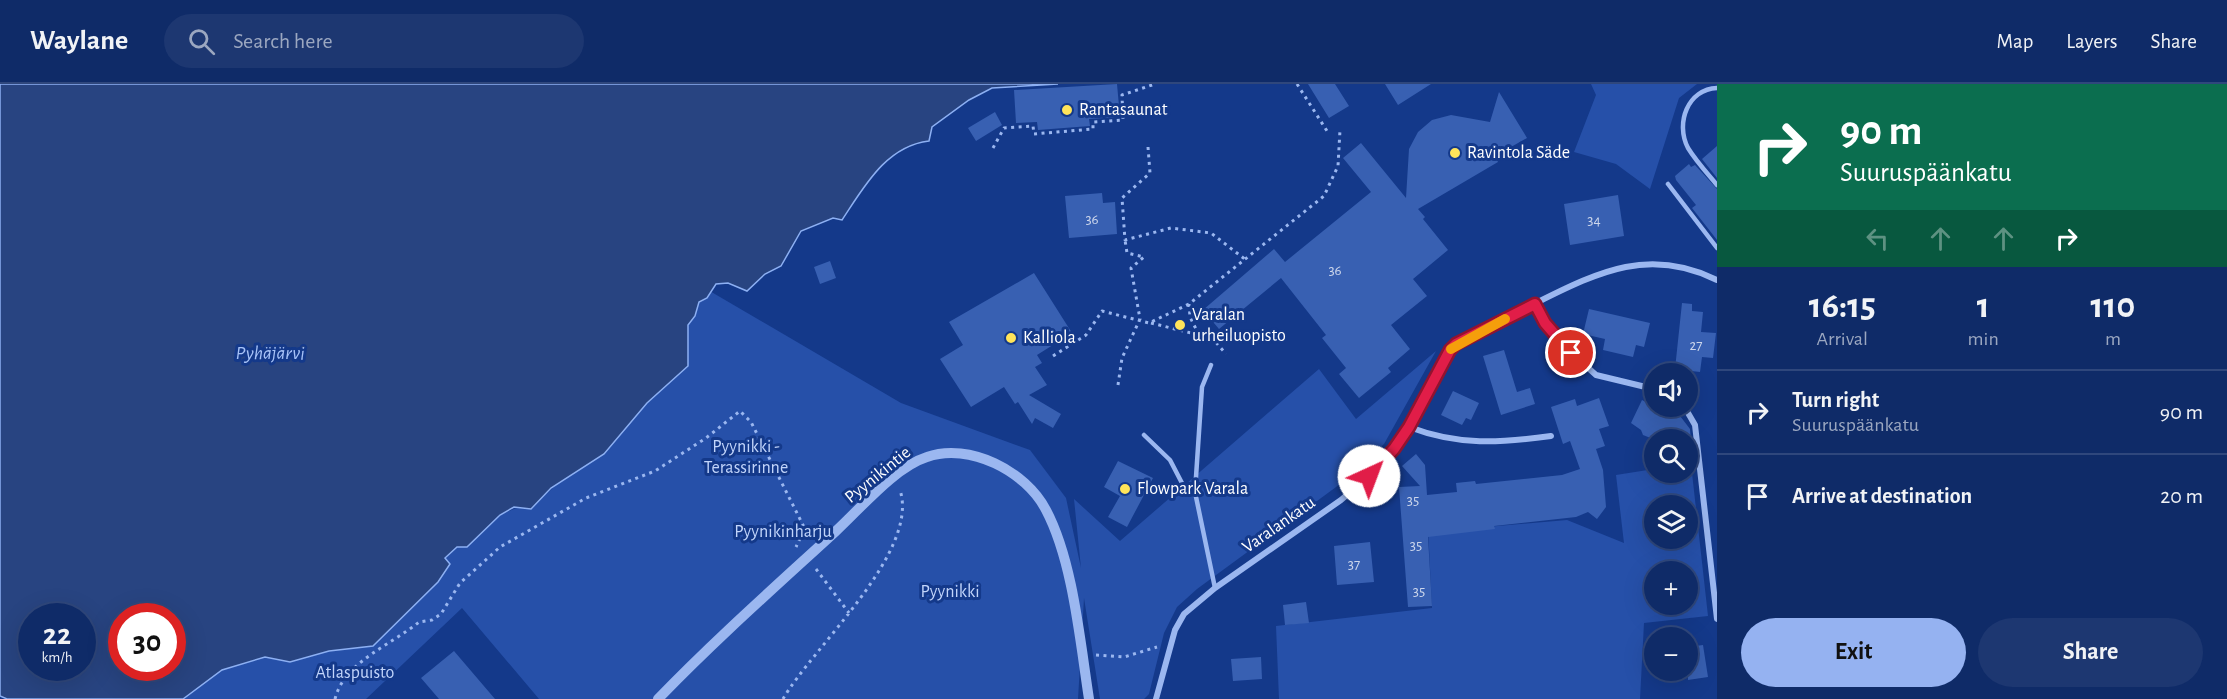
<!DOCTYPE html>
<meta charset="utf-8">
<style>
:root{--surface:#0f2b68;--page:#1d3771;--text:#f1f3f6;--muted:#9ba7c0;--line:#2f477c;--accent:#95b2f1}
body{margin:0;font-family:"Alegreya Sans",sans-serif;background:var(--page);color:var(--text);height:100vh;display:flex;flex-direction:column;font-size:22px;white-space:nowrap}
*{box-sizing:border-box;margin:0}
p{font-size:20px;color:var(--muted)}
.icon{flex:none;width:33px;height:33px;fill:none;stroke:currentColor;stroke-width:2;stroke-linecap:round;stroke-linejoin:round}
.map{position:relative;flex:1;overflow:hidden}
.details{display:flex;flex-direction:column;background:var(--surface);width:510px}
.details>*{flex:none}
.banner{background:#0b6e4f;color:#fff;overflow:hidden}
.fabs{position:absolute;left:1644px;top:279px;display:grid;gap:12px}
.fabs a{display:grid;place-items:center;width:54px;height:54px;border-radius:50%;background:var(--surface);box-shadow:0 6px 24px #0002,0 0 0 2px var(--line);font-size:30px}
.speed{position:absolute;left:18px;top:519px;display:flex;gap:12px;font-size:30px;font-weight:700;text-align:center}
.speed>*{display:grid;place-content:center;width:78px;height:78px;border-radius:50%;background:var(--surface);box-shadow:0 6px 24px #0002,0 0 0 2px var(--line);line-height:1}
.speed small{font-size:15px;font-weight:400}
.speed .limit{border:9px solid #d22;background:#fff;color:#111}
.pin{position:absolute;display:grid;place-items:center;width:51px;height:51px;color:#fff;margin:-26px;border:3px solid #fff;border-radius:50%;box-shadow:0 2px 6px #0007}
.me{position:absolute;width:66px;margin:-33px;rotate:43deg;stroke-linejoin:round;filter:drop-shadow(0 0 4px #0008)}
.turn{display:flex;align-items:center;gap:21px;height:126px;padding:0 24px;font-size:27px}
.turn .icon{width:78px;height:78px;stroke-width:2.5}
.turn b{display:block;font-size:42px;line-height:51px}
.lanes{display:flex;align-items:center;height:57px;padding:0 24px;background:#0003;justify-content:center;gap:30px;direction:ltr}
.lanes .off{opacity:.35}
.eta{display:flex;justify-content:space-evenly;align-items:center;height:102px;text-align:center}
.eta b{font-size:36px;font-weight:600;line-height:42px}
.cta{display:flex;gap:12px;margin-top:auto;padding:12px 24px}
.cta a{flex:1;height:69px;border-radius:36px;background:var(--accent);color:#111;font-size:24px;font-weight:600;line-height:69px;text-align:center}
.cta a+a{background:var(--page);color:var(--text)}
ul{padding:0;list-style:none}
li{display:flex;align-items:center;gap:18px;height:84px;padding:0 24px;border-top:2px solid var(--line)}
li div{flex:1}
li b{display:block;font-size:22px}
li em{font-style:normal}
header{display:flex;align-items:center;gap:36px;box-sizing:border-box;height:84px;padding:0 30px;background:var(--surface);border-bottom:2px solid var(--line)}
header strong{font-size:28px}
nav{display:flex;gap:33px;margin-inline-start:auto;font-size:21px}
.search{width:420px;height:54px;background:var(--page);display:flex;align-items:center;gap:15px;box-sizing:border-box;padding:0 21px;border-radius:33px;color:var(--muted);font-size:22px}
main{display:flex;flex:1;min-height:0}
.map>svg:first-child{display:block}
.green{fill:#2650a9;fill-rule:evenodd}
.water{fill:#284481;stroke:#8db0f3;stroke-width:1.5;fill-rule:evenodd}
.building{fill:#3860b2}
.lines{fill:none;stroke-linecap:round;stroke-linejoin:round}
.path{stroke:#9bb7f0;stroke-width:3;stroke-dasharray:3 4.5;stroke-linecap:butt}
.service{stroke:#9bb7f0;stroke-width:4.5}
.minor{stroke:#9bb7f0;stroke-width:6}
.tertiary{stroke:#9bb7f0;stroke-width:10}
.route-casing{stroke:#92132f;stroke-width:15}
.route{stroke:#e11d48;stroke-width:10}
.slow{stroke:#f59e0b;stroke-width:10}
.poi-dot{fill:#ffe45a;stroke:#14398a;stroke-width:2}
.labels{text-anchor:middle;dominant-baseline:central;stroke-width:6;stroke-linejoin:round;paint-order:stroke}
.number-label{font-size:15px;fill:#cdd7ec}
.poi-label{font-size:18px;fill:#fff;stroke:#14398a;text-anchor:start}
.park-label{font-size:18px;fill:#c2d5fb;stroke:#14398a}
.street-label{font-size:18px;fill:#fff;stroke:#14398a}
.water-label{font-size:20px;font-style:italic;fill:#a7c2f7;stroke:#14398a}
</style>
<header>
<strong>Waylane</strong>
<div class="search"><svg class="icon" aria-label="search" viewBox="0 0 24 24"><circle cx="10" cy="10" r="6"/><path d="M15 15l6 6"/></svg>Search here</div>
<nav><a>Map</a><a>Layers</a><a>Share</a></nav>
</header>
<main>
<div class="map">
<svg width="1717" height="615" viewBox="0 0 1717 615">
<rect width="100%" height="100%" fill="#14398a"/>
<!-- green -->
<path class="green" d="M1591,0H1697L1679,14L1650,105L1616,80L1574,68L1596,11Z
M708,206L901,319L1030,366L1066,414L1081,484L1074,415L1120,457L1319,285L1356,335L1436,267L1384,360L1347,395L1197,505L1177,523L1164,549L1149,610L1144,615H1100L1084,514L1078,615H539L462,524L366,615H183L222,586L265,573L290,578L329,567L373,562L450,480L445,475L457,463H467L500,431L544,412L688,282L685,231Z
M1691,380L1708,532L1644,539L1640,615H1279L1276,542L1432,524L1428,444L1441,447L1567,436L1624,459L1616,391L1654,385V388H1688V381ZM1654,422H1688V454H1654ZM1654,488H1688V520H1654Z"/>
<!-- water -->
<path class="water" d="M0,0H1058L992,4L969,16L932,43L929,57C886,62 864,103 842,136L833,134L801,147L781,182L765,190L747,207L728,199L716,200L707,214L699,218L695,232L688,241V282L647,319L604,370L551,404L531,425L514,423L500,431L467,463H457L445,474L450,480L438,498L373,562L329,567L290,578L265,573L222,586L183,615H7L0,612ZM32,532H82V584H32ZM122,532H172V584H122Z"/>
<!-- building -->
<path class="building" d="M1117,0L1120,33L1089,35L1090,42L1038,46L1037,38L1016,39L1014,6Z
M1308,0H1335L1349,22L1329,34Z
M1385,0H1431L1398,21Z
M1499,8L1527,54L1495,72L1498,78L1418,125L1425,133L1423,135L1448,166L1413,195L1427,212L1391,241L1410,265L1388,284L1391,288L1359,314L1339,290L1346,284L1322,254L1326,251L1281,194L1219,245L1203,226L1274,165L1285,178L1371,108L1343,74L1361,59L1406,114L1409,65L1418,48L1432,36L1451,31L1490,38Z
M995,28L1002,41L976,57L968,44Z
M1717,62V94L1702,75Z
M1689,80L1691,83L1695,81L1717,105V156L1692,124L1696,121L1676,96L1675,92Z
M1102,109L1103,119L1115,118L1117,150L1069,154L1065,112Z
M1618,111L1624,152L1570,161L1564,120Z
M830,177L836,194L820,200L814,183Z
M1034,189L1072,249L1037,271L1042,279L1035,283L1047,301L1029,311L1061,330L1053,344L1035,334L1032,340L1018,318L1015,320L1004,303L971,323L940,275L963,261L949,238Z
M1682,219L1692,220V227L1703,228L1701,248L1716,249L1713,274L1702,273L1700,288L1675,285Z
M1589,225L1650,239L1644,263L1636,261L1633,273L1603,266L1605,255L1583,250Z
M1504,266L1517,308L1530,304L1535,320L1501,331L1483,272Z
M1453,307L1479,319L1471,336L1466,334L1462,341L1441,331Z
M1599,314L1609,342L1599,345L1605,362L1596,365L1603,386L1606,423L1597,435L1588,428L1576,433L1494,442L1495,445L1428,453L1432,522L1408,523L1399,403L1420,402L1402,382L1416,370L1425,381L1427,411L1457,408L1456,399L1475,397L1476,400L1562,391L1580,385L1570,357L1563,360L1551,323L1575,315L1577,322Z
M1642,316L1654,322H1667L1677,328L1690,345L1691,356L1653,355L1643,351L1641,346L1631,339Z
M1118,377L1153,394L1127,443L1108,433L1120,412L1104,403Z
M1370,458L1374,498L1337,501L1334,462Z
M1306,518L1309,539L1285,541L1283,521Z
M1703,561L1708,593L1688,596V563Z
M454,567L495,615H439L421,594Z
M1261,573L1262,595L1233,597L1231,575Z"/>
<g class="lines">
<!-- path -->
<path class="path" d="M1297,0L1327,47
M1148,63L1150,89L1122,114L1125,156L1171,144L1211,149L1246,176
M993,64L1004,44L1033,42L1034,50L1093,45V38L1123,36L1122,11L1155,0
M1189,220L1190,233L1199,251L1213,255L1226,270
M1151,239L1199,251
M1053,272L1086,251L1102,227L1149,239L1189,220L1324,112L1338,82L1340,46
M1118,301L1122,274L1140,235L1131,184L1144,173L1127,169L1125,156
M816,485L849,529
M1096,571L1124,573L1157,563
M335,615C344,578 391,561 419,538L432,536L441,530L460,499L500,463L586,414L655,387L706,354L740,327L751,338L803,441V448L796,463
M783,615C813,563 920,468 900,406"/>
<!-- service -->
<path class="service" d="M1717,4C1688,5 1675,39 1688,64C1696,77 1707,89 1717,101
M1668,100L1717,164
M1211,281L1202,303L1195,408L1215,504
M1144,351L1170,376L1183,401L1195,408"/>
<!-- minor -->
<path class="minor" d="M1535,220L1555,254L1596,291L1654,305
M1684,322L1695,341L1717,535
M1409,343C1459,362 1500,359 1551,352
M1156,615L1175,546L1184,530L1215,504L1341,416L1378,384L1409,343L1445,272L1456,260C1483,246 1511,233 1538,218C1600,187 1650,163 1717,196"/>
<!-- tertiary -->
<path class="tertiary" d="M658,615C715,556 776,502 836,447C861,424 895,383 927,373C969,358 1026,387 1046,426C1073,477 1080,557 1089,615"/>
</g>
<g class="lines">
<defs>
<path id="route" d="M1369,392L1394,365L1409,343L1450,266L1456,260L1535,220L1545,239L1571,269"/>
</defs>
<!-- route casing -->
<use href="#route" class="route-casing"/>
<!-- route -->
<use href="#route" class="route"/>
<!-- slow -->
<path class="slow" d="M1451,265L1505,235"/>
</g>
<!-- markers -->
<g class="poi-dot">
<circle cx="1067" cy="26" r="6"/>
<circle cx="1455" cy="69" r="6"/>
<circle cx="1180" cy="241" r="6"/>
<circle cx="1011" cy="254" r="6"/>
<circle cx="1125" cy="405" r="6"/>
</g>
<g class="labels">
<!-- number labels -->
<g class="number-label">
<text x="1092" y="135">36</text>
<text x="1594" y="136">34</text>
<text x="1335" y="186">36</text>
<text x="1696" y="261">27</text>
<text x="1413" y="416">35</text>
<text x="1416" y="461">35</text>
<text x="1354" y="480">37</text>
<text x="1419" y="507">35</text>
</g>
<!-- poi labels -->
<g class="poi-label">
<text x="1079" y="26">Rantasaunat</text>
<text x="1467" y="69">Ravintola Säde</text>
<text x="1192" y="231">Varalan<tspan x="1192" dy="21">urheiluopisto</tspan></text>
<text x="1023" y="254">Kalliola</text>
<text x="1137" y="405">Flowpark Varala</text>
</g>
<!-- park labels -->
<g class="park-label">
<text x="746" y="363">Pyynikki -<tspan x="746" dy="21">Terassirinne</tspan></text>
<text x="783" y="448">Pyynikinharju</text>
<text x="950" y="508">Pyynikki</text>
<text x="355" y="589">Atlaspuisto</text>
</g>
<!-- street labels -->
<g class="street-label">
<text transform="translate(878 391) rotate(-39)">Pyynikintie</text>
<text transform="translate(1279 441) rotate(-35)">Varalankatu</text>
</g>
<!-- water labels -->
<g class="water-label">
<text x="270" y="269">Pyhäjärvi</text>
</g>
</g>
</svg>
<div class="fabs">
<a><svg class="icon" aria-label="sound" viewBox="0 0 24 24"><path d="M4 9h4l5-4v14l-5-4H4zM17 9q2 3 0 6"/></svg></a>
<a><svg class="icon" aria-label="search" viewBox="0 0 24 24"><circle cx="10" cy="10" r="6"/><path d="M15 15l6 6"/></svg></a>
<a><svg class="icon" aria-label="layers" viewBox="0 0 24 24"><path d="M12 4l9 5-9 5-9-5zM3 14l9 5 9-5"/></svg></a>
<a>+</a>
<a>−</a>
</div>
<div class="speed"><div>22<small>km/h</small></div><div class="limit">30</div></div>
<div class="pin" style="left:1571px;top:269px;background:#d93025"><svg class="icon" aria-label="arrive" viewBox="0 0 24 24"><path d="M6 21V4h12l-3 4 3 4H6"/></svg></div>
<svg class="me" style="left:1369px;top:392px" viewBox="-20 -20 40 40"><circle r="19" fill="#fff"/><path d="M0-13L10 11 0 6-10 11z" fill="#e11d48"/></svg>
</div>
<section class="details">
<div class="banner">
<div class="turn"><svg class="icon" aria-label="right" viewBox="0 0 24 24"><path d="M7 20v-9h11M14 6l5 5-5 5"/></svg><div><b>90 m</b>Suuruspäänkatu</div></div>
<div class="lanes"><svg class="icon off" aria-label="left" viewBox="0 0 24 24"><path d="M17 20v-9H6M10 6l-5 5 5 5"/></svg><svg class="icon off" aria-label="ahead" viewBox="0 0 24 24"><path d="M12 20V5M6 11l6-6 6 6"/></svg><svg class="icon off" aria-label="ahead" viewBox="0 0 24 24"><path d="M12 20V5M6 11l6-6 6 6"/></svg><svg class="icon" aria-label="right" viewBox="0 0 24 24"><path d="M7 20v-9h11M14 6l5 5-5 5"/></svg></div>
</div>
<div class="eta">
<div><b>16:15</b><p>Arrival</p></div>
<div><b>1</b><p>min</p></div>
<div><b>110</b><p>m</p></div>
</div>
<ul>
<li><svg class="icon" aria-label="right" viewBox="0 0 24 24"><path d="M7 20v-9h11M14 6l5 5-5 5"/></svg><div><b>Turn right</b><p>Suuruspäänkatu</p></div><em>90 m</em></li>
<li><svg class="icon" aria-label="arrive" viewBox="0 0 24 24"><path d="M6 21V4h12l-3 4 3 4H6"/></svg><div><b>Arrive at destination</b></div><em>20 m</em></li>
</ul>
<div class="cta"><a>Exit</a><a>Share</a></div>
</section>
</main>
